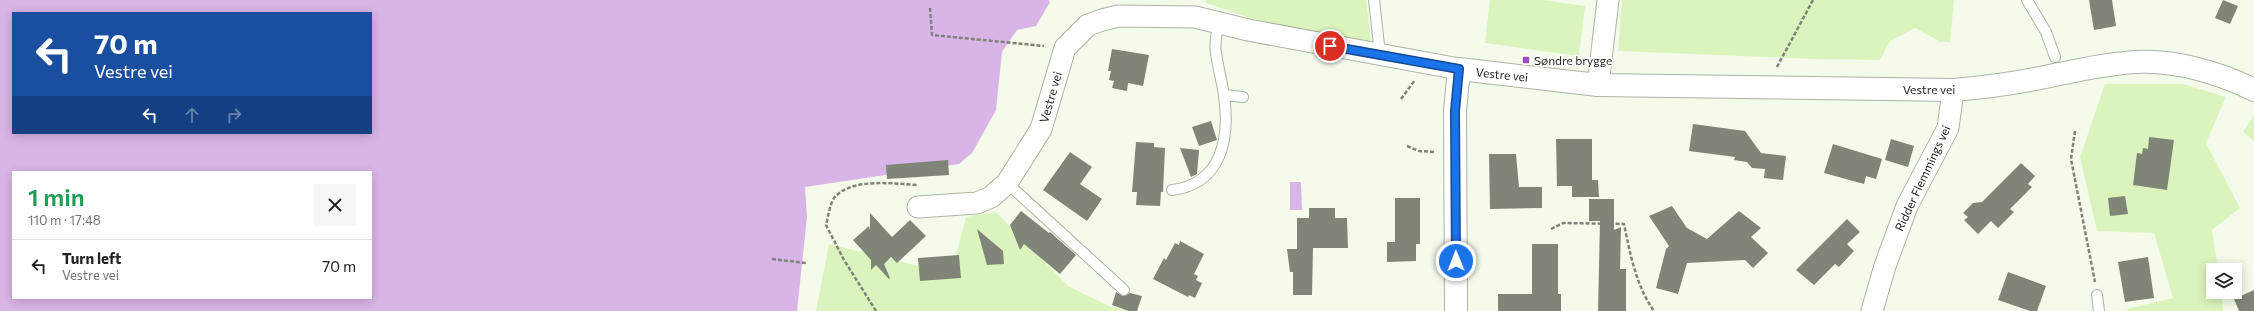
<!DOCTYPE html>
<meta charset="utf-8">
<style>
:root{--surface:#fff;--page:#f6f6f6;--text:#202124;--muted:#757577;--line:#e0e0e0}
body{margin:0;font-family:Commissioner,sans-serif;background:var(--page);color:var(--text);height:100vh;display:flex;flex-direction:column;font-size:15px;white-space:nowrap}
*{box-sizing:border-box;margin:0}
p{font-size:13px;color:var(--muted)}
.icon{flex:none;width:22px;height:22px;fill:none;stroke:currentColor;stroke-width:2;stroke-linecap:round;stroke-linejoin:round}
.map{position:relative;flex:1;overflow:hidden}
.drawer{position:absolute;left:12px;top:171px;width:360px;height:128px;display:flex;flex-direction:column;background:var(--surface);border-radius:0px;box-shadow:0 2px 10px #0003}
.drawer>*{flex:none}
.guide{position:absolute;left:12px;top:12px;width:360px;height:122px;border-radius:0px;box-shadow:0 2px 10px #0003;background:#1a4fa0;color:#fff;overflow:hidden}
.tools{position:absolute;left:2206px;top:263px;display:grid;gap:8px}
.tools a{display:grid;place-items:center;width:36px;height:36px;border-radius:0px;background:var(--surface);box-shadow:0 2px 10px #0003;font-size:20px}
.pin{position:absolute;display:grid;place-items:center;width:34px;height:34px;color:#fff;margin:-17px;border:2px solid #fff;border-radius:50%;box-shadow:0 1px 4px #0007}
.me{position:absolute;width:44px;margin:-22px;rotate:359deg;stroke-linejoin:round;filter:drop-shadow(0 0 3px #0008)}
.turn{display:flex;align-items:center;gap:14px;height:84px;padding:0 16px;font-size:18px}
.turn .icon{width:52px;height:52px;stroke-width:2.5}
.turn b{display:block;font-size:28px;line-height:34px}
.lanes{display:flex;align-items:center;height:38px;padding:0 16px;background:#0003;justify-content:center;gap:20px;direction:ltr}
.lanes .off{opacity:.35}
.round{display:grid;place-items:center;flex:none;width:42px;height:42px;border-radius:0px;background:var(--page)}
.overview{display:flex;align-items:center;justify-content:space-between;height:68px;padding:0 16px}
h1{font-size:24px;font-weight:600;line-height:30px;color:#1e9e55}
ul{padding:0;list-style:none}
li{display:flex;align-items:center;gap:12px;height:52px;padding:0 16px;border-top:1px solid var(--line)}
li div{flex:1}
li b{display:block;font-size:15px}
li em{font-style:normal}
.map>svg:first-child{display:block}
.green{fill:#dbf4bd}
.water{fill:#d9b4e7;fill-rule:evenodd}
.building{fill:#7f8678}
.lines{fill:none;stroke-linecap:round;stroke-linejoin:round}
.lane-casing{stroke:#adb4a5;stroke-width:12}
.street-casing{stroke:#adb4a5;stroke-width:23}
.secondary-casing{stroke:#adb4a5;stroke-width:24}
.path{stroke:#7f8379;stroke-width:2.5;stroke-dasharray:4 2;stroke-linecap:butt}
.lane{stroke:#fff;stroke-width:10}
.street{stroke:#fff;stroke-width:21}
.secondary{stroke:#fff;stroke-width:22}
.route-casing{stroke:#114b97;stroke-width:10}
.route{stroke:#1a73e8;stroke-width:7}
.poi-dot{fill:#9f4cba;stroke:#fff;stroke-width:1.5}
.labels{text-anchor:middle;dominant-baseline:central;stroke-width:3.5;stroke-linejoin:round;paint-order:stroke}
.poi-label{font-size:12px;fill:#1e211b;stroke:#fff;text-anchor:start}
.street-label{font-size:12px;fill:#1e211b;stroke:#fff}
</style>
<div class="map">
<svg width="2254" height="311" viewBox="0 0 2254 311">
<rect width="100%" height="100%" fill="#f4fbeb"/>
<!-- green -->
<path class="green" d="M1206,0H1366L1371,42L1282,29L1206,3Z
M1490,0H1542L1585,6L1579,56L1485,43Z
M1622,0H1954L1950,42H1941L1915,28L1890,41L1880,60L1816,59L1618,51Z
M2105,84H2183L2226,97L2206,143L2240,208L2212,230L2218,270H2213V292H2221L2223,311H2127V309L2173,298L2154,233L2097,231L2080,157Z
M2254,115V141L2243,132Z
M996,212L1068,286L1111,307L1136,311H816L829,244L951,274L966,217Z"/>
<!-- water -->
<path class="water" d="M0,0H1049L1050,2L1036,26L1017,30L1002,52L996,110L972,153L959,164L805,187L807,217L797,311H0ZM13,13H371V133H13ZM13,172H371V298H13Z
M1290,182H1301L1302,210H1290Z"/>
<!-- building -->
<path class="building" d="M2089,0H2112L2116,26L2094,30Z
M2223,0L2238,6L2230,24L2215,18Z
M1112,49L1149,55L1143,86L1128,83L1127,91L1112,88L1114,81L1109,80L1111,71H1108Z
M1211,121L1217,140L1199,146L1192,127Z
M1693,124L1745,131L1761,153L1786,156L1783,180L1764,178L1765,169L1752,168L1747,162L1734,160L1735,157L1689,151Z
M2149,137L2174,140L2167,190L2133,185L2137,153L2142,154L2143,148L2148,149Z
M1556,139H1592V180H1598L1599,197H1572V186H1557Z
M1891,139L1914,146L1908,167L1885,160Z
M1136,142L1154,143V147L1165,148L1163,192H1161L1160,206L1136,205L1137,192H1132Z
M1833,144L1882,159L1876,179L1866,176L1864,184L1824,173Z
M1180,148L1199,150L1197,174L1191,177Z
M1070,152L1092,167L1080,184L1102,199L1087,221L1043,190Z
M1489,154H1516L1519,187H1542V208L1490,209Z
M948,160L949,175L887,179L886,165Z
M2021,163L2035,176L2028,184L2032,187L2010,209L2014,212L1998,228L1991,221L1978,234L1964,220L1968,217L1963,213L1973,203L1982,202Z
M2125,196L2128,214L2110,216L2108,198Z
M1395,198H1420V244H1416V261L1387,262V242H1395Z
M1589,199H1614V230L1621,227L1620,269H1626V311H1598L1600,221H1589Z
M1672,206L1687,228L1707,239L1739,211L1761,228L1751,237L1768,253L1753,268L1745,260L1687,263L1678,294L1656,288L1666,249L1669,246L1649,216Z
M1309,208H1335V218H1347L1348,248H1313L1312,295H1293V272H1290L1287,249H1297V218H1309Z
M1021,211L1049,233L1050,232L1076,255L1060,274L1024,244L1020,250L1010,225Z
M870,213L892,237L910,220L926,236L897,263L891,257L884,264L890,278L889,279L876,265L871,270V260L853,240L869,226L870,230Z
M1847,219L1860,232L1847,244L1854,251L1839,267L1835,264L1814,285L1796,270Z
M977,229L1003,251L1004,264L987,265Z
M1180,241L1204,254L1194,274L1198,276L1196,280L1202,283L1195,298L1189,295L1188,297L1153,279L1164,258L1166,260L1175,243L1179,245Z
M1532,244H1558V294H1561V311H1498V294H1532Z
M959,255L961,278L920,281L918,258Z
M2148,257L2154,298L2125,302L2118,262Z
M2008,272L2046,286L2037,311H2030L1998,300Z
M2254,290V311H2239L2234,299Z
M1116,292L1123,296L1130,293L1142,296L1137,311H1129L1112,305Z"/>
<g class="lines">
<defs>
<path id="lane" d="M1374,0L1380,54
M2027,0L2046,32L2055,57
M1224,95L1243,97
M1007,183L1124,290
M1172,190C1222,184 1230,138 1224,96C1222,81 1218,68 1216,53C1214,44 1217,32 1218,23
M2097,295L2099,311"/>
<path id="street" d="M1598,85L1608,0
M918,207L977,203L991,197L1007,183L1041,129L1065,48L1088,25L1102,20L1118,16L1195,17L1248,30L1459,69
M1872,311L1885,266L1907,206L1948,128L1953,90"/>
<path id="secondary" d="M1456,311L1455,111L1459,69L1598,85L1953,90C1989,87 2024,82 2059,74C2085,69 2110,63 2137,62C2176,60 2220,73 2254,90"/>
</defs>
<!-- lane casing -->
<use href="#lane" class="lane-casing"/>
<!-- street casing -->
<use href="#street" class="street-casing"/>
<!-- secondary casing -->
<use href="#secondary" class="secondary-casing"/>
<!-- path -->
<path class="path" d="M930,8L932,35L1044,46
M1777,67L1813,0
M1401,99L1415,80
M2075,131L2071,159L2095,282
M1407,146L1419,151L1436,152
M1551,229L1563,223L1624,224C1630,253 1636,286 1654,311
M772,259L806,263
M876,311L844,260L826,225C828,217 830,204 834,198C851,177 895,184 918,185"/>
<!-- lane -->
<use href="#lane" class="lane"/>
<!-- street -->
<use href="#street" class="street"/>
<!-- secondary -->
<use href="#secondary" class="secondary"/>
</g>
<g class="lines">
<defs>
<path id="route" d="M1330,46L1459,69L1455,111L1456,261"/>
</defs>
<!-- route casing -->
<use href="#route" class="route-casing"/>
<!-- route -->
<use href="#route" class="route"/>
</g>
<!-- markers -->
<rect class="poi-dot" x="1522" y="56" width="8" height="8" rx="2"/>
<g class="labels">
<!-- poi labels -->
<g class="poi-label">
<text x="1534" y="60">Søndre brygge</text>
</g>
<!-- street labels -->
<g class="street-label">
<text transform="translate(1502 74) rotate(6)">Vestre vei</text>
<text x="1929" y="89">Vestre vei</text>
<text transform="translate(1050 97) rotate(-74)">Vestre vei</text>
<text transform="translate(1922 178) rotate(-65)">Ridder Flemmings vei</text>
</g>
</g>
</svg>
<div class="tools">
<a><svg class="icon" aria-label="layers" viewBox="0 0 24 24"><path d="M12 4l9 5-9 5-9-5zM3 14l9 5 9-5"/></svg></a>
</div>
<div class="pin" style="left:1330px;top:46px;background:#d93025"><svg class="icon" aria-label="arrive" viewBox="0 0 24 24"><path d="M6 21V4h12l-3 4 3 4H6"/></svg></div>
<svg class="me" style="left:1456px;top:261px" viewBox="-20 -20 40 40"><circle r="17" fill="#1a73e8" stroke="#fff" stroke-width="3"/><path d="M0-11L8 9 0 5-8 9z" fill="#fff"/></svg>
<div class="guide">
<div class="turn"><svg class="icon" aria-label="left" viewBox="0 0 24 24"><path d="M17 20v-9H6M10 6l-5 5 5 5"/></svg><div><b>70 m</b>Vestre vei</div></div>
<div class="lanes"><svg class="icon" aria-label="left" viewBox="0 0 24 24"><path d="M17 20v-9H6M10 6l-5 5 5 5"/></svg><svg class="icon off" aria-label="ahead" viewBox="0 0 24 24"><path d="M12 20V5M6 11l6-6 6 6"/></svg><svg class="icon off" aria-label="right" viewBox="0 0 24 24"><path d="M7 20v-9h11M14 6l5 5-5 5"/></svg></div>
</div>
<section class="drawer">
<div class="overview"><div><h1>1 min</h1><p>110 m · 17:48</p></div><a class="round"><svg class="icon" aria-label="close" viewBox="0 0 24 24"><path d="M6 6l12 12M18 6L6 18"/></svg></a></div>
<ul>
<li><svg class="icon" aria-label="left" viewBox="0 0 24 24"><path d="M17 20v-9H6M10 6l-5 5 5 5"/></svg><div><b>Turn left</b><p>Vestre vei</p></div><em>70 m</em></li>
</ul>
</section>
</div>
